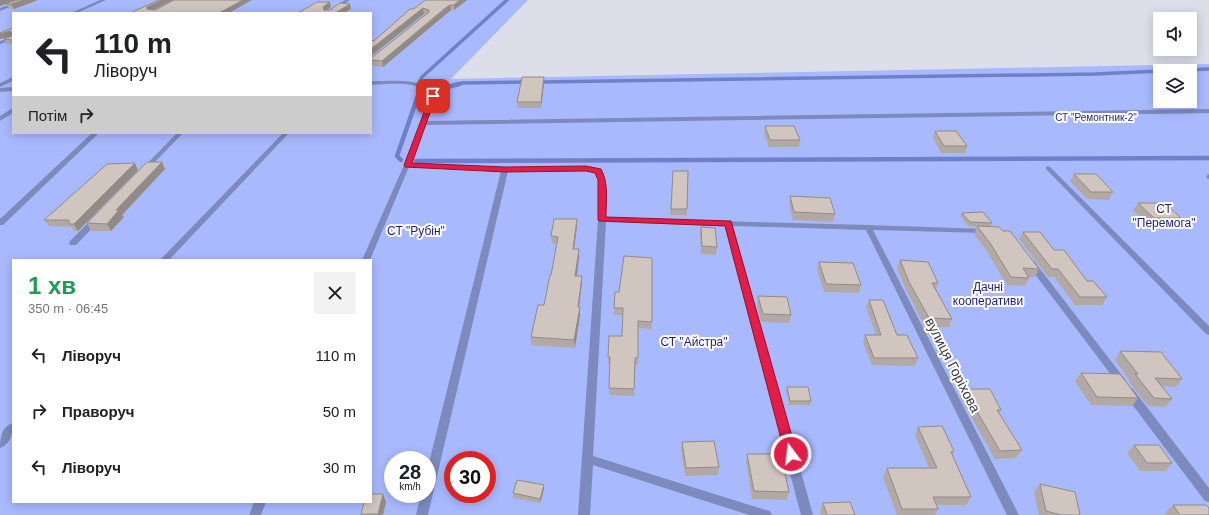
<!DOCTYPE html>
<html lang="uk">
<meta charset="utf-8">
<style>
:root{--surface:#fff;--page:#f2f2f2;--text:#202124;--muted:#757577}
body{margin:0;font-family:Helvetica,sans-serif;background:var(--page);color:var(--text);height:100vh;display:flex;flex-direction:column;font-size:15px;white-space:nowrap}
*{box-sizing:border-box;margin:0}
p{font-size:13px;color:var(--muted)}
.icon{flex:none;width:22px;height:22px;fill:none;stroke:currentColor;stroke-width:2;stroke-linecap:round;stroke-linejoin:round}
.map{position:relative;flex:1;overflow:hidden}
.sheet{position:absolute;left:12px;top:259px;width:360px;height:244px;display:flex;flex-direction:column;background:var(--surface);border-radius:0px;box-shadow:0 2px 10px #0003}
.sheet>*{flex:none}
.hud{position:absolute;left:12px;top:12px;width:360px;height:122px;border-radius:0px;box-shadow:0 2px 10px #0003;background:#fff;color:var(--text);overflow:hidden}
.fabs{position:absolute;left:1153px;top:12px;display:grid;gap:8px}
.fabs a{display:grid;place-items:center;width:44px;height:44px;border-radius:0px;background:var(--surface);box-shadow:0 2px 10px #0003;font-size:20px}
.speed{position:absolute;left:384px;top:451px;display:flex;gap:8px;font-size:20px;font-weight:700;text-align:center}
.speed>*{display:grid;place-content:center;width:52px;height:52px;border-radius:50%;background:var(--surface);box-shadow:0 2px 10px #0003;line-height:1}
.speed small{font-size:10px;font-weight:400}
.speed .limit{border:6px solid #d22;background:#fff;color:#111}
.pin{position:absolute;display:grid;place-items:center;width:34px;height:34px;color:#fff;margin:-17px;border-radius:8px;box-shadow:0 2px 6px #0006}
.me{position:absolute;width:44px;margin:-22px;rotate:345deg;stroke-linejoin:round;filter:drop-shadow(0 0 3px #0008)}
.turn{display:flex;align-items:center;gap:14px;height:84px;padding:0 16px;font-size:18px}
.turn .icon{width:52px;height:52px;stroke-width:2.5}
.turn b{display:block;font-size:28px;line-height:34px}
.then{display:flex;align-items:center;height:38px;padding:0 16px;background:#0003;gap:8px;font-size:15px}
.round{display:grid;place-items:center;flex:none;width:42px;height:42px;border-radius:0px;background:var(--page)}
.head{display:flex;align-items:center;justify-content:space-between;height:68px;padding:0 16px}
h1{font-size:24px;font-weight:700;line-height:30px;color:#1e9e55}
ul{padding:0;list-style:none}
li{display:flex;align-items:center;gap:12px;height:56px;padding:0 16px}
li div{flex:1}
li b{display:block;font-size:15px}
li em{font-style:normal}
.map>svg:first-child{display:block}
.green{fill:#a9b9fe;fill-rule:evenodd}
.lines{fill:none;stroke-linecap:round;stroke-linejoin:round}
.stream-far1{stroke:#707fca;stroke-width:3.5}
.stream{stroke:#707fca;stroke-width:4.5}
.street{fill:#7d8abd;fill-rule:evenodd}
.wall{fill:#b3a9a4}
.shaded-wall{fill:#928a86}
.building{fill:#d0c5bf;stroke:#928a86}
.route{fill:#e11d48;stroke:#92132f}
.labels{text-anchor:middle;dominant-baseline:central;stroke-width:4;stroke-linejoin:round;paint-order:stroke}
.far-park-label{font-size:10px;fill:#1e1e76;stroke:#fff}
.park-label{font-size:12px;fill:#1e1e76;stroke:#fff}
.near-street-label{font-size:14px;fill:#37383c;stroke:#fff}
</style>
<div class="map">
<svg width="1209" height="515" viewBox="0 0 1209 515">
<rect width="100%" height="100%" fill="#dcdfea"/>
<!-- green -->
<path class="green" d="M0,0H528L451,79L1209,64V515H0ZM13,13H371V133H13ZM1160,71H1190V101H1160ZM13,260H371V502H13ZM393,460H427V494H393ZM453,460H487V494H453Z"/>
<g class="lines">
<!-- stream-far1 -->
<path class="stream-far1" d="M1165,71L1209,69
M420,81L422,77L507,0
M538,82L1095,74L1160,71
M455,85L462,83L528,82"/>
<!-- stream -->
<path class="stream" d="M440,89L459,84
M401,160L397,156L420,90
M416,161L1209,158"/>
<!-- street -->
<path class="street" d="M22,0H28L0,11V8Z
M100,0H106L77,13H71Z
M345,0H350L330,13H325Z
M13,37V40L0,44V41Z
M13,77V81L0,87V83Z
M371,81C392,81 416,78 434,90L435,100L427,121L1209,109V113L426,125L411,163L505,167H586L601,170L605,180L606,218L868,225L988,229L989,231L985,233L873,230L1019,515H1007L866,230L733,226L813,515H801L725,226L606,222L593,456L766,510L770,511L772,515H749L593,465L590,515H578L598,220L599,180L596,173L586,171H508L428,515H416L421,494H427V471L501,171L409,167L370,260H362L404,165L429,100V92C413,81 390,84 371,85Z
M13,87V91L0,92V88Z
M13,108V113L0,121V116Z
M92,133H99L3,225H0V219Z
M177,133H183L146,171H142V169Z
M283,133H289L169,260H160Z
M1048,166L1050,167L1209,326V335L1206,334L1046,169V167Z
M1209,174V179L1207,178L1206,176Z
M93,218H99L100,220L76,245H70L69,243L70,241Z
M1031,260L1034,261L1124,378L1126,381L1124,384L1121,385L1118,384L1028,265L1027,263Z
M1129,388L1133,389L1209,488V502L1205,501L1125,395L1124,392L1125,389Z
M13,423C13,433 11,444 0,448C0,437 2,426 13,423Z
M254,502H266L261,515H249Z"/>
</g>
<!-- wall -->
<path class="wall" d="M0,0H38L14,9H9L6,4L0,6Z
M467,0L454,10H451L445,15L383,67L371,66V58L426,14H424L371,56V40L374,41L414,9Z
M13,28V44H7L4,39L12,36L0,39Z
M544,83L541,108H518L517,102Z
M765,126L800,140L799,147H769L764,133Z
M935,131L967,146L965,153H941L933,138Z
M165,169L122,215L124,217L111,231H91L87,223Z
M138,170L78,231H74L71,227L49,226L44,220Z
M673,171L687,209V215H670Z
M1074,174L1113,192L1109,200L1087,199L1070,181Z
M790,196L835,214L833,222L793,220L789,204Z
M1138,203L1181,218L1176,226L1149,225L1133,210Z
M962,213L992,223L990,226L1003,231L1039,269L1035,277H1028L1029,278L1025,286L1007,285L986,250L974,234L977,227L968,226L960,216Z
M577,226L574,249L579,257L577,276H582V283L579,307L580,315L575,348L531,345V337L544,305L551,275L557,244H552L551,236Z
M701,227L717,247L716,255L701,254L700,235Z
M1023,232L1054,250L1087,281L1107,297L1102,305H1075L1054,277H1048L1019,239Z
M900,260L938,283L936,289L952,319L949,327H925L906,290L897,268Z
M819,262L861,285L859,293L824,292L817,270Z
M615,292L652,322V329L638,328V365H635L634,396L609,395L610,364H608V357L622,336L623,315H614Z
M758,296L791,315L789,323L761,322L757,304Z
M869,300L897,335L918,358L915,366L872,365L863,342L865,335H876L866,307Z
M1120,351L1182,379L1176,387L1162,386L1172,399L1165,407L1148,406L1129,382L1130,381L1115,360Z
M1081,373L1138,398L1132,406L1091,405L1075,381Z
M787,387L811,401L810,405H789L786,391Z
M964,389L1001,410L999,414L1022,450L1016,458L995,459L960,397Z
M918,427L954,451L952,455L971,497L966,505H936L938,509L935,515H897L883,477L887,468H929L915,435Z
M682,442L719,467L718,475L685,476L681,450Z
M1134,445L1172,463L1165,471H1140L1127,453Z
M747,454L789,492L787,500L752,499L746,462Z
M1040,484L1080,515H1039L1034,492Z
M544,485V489L540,503L513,498V493Z
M386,502L383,515H361V514Z
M823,503L855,515H821L820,511Z
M1173,505L1209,515H1166L1165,513Z"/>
<!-- shaded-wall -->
<path class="shaded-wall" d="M0,0H18L0,6Z
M23,0H38L14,9L11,4Z
M162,0H173L149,12L147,9V7Z
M243,0H252L229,13H219Z
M460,0H467L454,10V5Z
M330,2L331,7L324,12L323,7Z
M350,4L351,9L344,13H335Z
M450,5L451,10L383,67L382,61Z
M423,8L424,14L371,56V49Z
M10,31L13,36L0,39V34Z
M544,77V83L541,108V102Z
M162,162L165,169L122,215L124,217L111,231L107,224L116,210Z
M135,163L138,170L78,231L74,224Z
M577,219V226L573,256V249Z
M579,249V257L576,283L575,276Z
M582,276V283L578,314V307Z
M580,307V315L575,348L574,340Z
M544,485V489L540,503V499Z
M383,494L386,502L383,515H378V514Z"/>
<!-- building -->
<path class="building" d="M17,0H23L11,4H6Z
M159,0H162L147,7V9L155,10L174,0H243L219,13H130Z
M425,0H460L454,5H450L444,9L382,61L371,60V58L429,12V10L423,8L371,49V40L374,41L410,9H414Z
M317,2H330L323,7L324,10H330L340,3L350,4L335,13H298Z
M13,28V40L4,39L12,36V32L10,31L0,34V33Z
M522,77H544L541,102H517Z
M765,126H794L800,140H770Z
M935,131H956L967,146H944Z
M147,162H162L116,210H119L107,224L87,223Z
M135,163L74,224H69V220H44L107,164Z
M673,171H688L687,209H671Z
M1074,174H1096L1113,192H1091Z
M790,196L830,198L835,214L794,212Z
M1138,203H1165L1181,218H1154Z
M983,212L992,223L970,222L962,213Z
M554,219H577L573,249H579L575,276H582L578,307H580L574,340L531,337L538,305H544L550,275H551L558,237L551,236Z
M977,226L999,227L1003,231H1010L1039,269L1023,268L1029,278L1011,277L990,243Z
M701,227L715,228L717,247L702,246Z
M1023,232H1040L1054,250H1064L1087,281H1093L1107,297H1080L1058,269H1052Z
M624,256L652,258V322L638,321V358H635L634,389L609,388L610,357H608L609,336H622L623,308H614L615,292H619Z
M900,260L928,262L938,283H932L952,319L929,318L909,282Z
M819,262L853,263L861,285L826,284Z
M758,296L787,297L791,315L763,314Z
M869,300H883L897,335H907L918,358H874L865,335H881Z
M1120,351L1161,352L1182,379L1155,378L1172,399L1154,398L1135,374H1138Z
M1081,373L1120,374L1138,398L1097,397Z
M787,387H808L811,401H790Z
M964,389H990L1001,410H997L1022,450L1000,451Z
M942,426L954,451L951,452L971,497H933L938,509H902L887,468H937L918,427Z
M714,441L719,467L686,468L682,442Z
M1134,445H1159L1172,463H1147Z
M747,454H781L789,492L754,491Z
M517,480L544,485L540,499L513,493Z
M1040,484L1075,492L1080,515H1061L1046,511Z
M371,494H383L378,514H361L364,502H371Z
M850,502L855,515H827L823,503Z
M1173,505H1206L1209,508V515H1180Z"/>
<!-- route -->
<path class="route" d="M431,94L436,96L412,163L505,167L586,166L601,169C609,183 606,202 606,217L731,221L797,454L795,457L791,459L786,457L785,454L725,226L599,221L598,220V180L595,173L586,171L505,172L405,167L404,165Z"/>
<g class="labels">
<!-- far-park labels -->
<g class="far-park-label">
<text x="1096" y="117">СТ "Ремонтник-2"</text>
</g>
<!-- park labels -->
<g class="park-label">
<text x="1164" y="209">СТ<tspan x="1164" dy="14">"Перемога"</tspan></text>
<text x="416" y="231">СТ "Рубін"</text>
<text x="988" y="287">Дачні<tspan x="988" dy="14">кооперативи</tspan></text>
<text x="694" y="342">СТ "Айстра"</text>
</g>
<!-- near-street labels -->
<g class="near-street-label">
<text transform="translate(953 365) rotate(63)">вулиця Горіхова</text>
</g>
</g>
</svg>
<div class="fabs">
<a><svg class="icon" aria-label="sound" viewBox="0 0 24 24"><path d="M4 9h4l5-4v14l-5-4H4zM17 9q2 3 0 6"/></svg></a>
<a><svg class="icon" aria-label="layers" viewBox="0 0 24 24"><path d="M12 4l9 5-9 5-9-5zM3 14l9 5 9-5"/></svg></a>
</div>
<div class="speed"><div>28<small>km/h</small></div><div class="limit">30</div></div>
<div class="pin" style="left:433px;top:96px;background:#d93025"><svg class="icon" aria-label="arrive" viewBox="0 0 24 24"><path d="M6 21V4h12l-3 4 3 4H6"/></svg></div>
<svg class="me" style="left:791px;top:454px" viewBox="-20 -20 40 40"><circle r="17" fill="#e11d48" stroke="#fff" stroke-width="3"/><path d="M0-11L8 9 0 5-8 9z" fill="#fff"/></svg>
<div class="hud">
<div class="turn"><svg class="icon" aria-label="left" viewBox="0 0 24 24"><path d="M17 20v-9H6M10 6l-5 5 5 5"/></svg><div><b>110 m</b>Ліворуч</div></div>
<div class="then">Потім<svg class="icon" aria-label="right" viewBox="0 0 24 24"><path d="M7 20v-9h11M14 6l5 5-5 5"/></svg></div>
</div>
<section class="sheet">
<div class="head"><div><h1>1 хв</h1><p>350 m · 06:45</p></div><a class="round"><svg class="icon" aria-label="close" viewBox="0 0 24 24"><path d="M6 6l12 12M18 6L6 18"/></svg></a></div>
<ul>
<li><svg class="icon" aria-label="left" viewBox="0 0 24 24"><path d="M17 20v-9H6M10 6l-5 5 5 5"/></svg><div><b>Ліворуч</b></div><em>110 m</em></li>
<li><svg class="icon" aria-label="right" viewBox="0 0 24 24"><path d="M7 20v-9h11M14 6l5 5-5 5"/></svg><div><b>Праворуч</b></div><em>50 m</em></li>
<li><svg class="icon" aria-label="left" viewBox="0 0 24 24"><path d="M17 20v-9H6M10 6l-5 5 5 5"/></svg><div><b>Ліворуч</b></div><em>30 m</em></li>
</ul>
</section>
</div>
